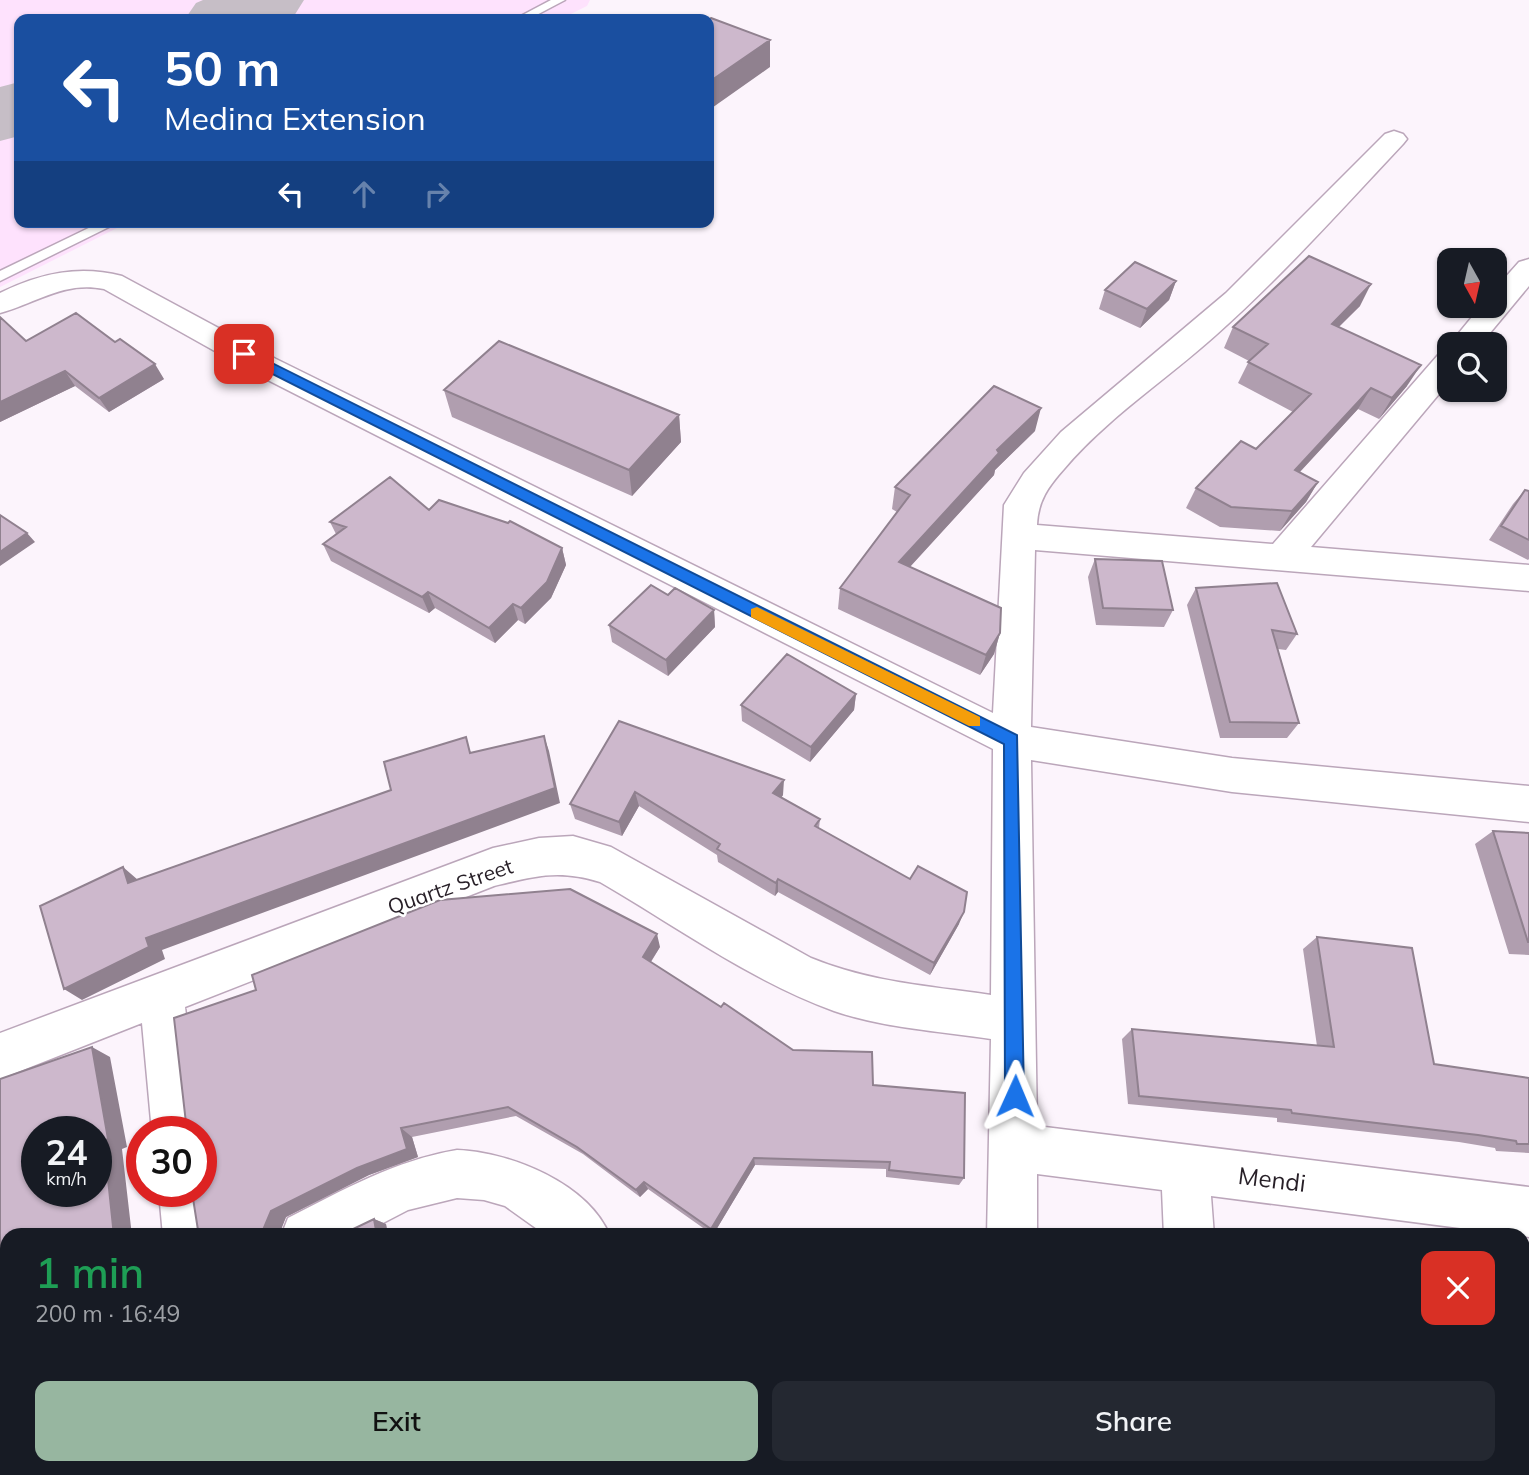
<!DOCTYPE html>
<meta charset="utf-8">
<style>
:root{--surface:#171b24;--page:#242831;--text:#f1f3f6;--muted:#9ea1a6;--accent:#97b6a0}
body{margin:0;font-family:Mulish,sans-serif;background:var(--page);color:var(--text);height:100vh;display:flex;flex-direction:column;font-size:26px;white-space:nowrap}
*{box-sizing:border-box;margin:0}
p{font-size:23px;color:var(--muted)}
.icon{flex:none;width:38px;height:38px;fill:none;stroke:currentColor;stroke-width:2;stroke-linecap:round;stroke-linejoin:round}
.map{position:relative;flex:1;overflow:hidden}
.details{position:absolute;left:0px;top:1228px;width:1530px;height:247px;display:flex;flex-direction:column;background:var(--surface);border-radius:21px 21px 0 0;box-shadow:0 2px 5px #0004}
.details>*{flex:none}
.guide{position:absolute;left:14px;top:14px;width:700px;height:214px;border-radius:14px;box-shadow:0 2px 5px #0004;background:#1a4fa0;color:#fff;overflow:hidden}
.needle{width:46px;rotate:172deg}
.tools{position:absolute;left:1437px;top:248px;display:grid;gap:14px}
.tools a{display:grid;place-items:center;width:70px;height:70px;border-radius:14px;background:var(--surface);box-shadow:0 2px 5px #0004;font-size:35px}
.speed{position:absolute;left:21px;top:1116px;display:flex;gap:14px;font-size:35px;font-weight:700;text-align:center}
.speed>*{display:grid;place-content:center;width:91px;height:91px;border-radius:50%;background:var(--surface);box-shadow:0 2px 5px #0004;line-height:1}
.speed small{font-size:18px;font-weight:400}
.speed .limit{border:10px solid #d22;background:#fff;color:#111}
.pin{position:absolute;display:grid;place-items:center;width:60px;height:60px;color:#fff;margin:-30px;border-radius:14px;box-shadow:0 4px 10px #0006}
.me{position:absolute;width:77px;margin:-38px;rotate:1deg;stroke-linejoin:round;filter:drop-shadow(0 0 5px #0008)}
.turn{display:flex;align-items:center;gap:24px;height:147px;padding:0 35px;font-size:32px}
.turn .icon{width:91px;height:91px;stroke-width:2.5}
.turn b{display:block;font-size:49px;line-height:60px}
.lanes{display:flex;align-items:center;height:66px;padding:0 35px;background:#0003;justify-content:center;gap:35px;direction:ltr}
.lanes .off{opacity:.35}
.round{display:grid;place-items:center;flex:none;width:74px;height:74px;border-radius:14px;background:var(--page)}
.overview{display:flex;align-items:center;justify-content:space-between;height:119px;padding:0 35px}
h1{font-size:42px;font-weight:600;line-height:52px;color:#1e9e55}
.button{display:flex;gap:14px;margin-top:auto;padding:14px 35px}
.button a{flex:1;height:80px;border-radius:14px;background:var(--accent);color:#111;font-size:28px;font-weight:600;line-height:80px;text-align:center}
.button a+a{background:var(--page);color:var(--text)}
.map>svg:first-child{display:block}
.built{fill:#fee2fd}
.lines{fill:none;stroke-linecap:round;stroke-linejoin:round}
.taxiway{fill:#c6bec6;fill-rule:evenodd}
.lane-casing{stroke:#bba6ba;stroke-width:3}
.street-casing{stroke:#bba6ba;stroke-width:3}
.lane{fill:#fff;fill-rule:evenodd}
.street{fill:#fff;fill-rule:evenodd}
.wall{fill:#b09eaf}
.shaded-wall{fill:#90818f}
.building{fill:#cdb8cc;stroke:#90818f;stroke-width:2;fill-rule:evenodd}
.route{fill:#1a73e8;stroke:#114b97;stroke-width:2}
.slow{fill:#f59e0b}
.labels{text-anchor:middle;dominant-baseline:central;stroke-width:5;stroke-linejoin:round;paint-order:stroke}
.street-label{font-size:21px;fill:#271f27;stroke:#fff}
.near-street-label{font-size:24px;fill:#271f27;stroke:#fff}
</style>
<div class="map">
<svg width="1529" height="1475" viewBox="0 0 1529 1475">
<rect width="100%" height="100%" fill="#fcf4fc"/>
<!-- built -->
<path class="built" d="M0,0H590L587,6L561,19H19V222H129L0,287Z"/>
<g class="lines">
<!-- taxiway -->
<path class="taxiway" d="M203,0H304L294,16L286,19H185L196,3Z
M19,82V136L0,141V87Z"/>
<defs>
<path id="lane" d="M551,0H565L529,19H515Z
M101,222H119L0,281V271Z"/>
<path id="street" d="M1394,131L1403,134L1407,139L1403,144C1342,209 1282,276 1216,335C1166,380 1107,418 1064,469C1048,487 1038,501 1037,525L1273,544L1438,355L1449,352V382L1311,547L1529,565V591L1035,550L1031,727L1232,758L1529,786V822L1232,792L1031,760L1037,1126L1529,1187V1237L1211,1196L1214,1236H1164L1162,1190L1037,1174V1236H987L991,1039C939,1031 883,1028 834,1011C751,981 676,926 600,882C559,869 535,876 494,886L185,1007L200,1132H152L142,1023L0,1079V1033L493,848L539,838L573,836L611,847L811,958C869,982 930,986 991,995L993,749L254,373L104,289C63,281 37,303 0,313V293C40,273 79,265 122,276L276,359L993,713L1004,505L1024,473L1061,432L1226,293L1385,134Z
M1529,259V286L1480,345H1449L1481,306H1494V290L1519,262Z
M457,1150C510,1152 588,1183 610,1236H547L505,1206L484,1200L457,1198L408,1210L358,1236H281L288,1218C343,1190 396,1160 457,1150Z
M201,1177L207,1192L213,1236H163L159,1192H201Z
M193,1468H247L249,1475H193Z
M628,1468H682V1475H626Z
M978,1468H1032L1033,1475H977Z
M1176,1468H1230L1232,1475H1176Z"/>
</defs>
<!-- lane casing -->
<use href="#lane" class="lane-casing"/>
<!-- street casing -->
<use href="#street" class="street-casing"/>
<!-- lane -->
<use href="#lane" class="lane"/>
<!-- street -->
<use href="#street" class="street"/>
</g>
<!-- wall -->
<path class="wall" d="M1176,281L1169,300L1140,328L1099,309L1105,290Z
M1360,306L1339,327L1407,386L1379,419L1358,409L1300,472L1318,482L1306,502L1280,531L1220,527L1186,508L1196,488L1256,449L1293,412L1238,383L1249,361L1224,348L1233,327Z
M0,317L26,341L164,379L109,412L75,386L0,422Z
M444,390L679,415L681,442L632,496L452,417Z
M1035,431L995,470L994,475L910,567L1000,633L994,654L980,675L838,609L840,588L897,512L892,509L895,487Z
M1525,490L1529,491V559L1528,560L1489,540L1513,504Z
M429,510L562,548L566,565L551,598L525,624L518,620L495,643L435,608L429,613L331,561L323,544L336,534L330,522Z
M1095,559L1173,610L1164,627L1096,625L1088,577Z
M1196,588L1297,634L1286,650L1278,649L1299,723L1287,738H1220L1187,605Z
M668,595L714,610L715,627L668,676L612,642L609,625Z
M856,694L854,710L810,762L742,721L741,705Z
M619,721L783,795L781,798L820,819L819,828L959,924L930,975L778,892L775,896L718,862L717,855L639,806L622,836L575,819L570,804Z
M1493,831L1529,833V955L1509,954L1475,844Z
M1317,937L1434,1064L1529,1078V1153L1496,1151L1495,1148L1459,1142L1277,1122V1118L1128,1104L1122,1039L1132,1029L1317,1046L1303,949Z
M660,947L651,962L721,1007L793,1050L873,1085L964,1178L959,1185L886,1177V1169L755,1165L713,1235L648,1189L640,1197L583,1154L516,1116L412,1137L418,1157L369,1175L286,1217L279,1233H345L374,1219L386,1224L388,1236H193Z"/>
<!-- shaded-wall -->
<path class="shaded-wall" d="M770,40V67L709,110V82Z
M1176,281L1169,300L1140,328L1147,309Z
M1371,284L1360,306L1320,345L1332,324Z
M155,364L164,379L109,412L99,398Z
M1421,365L1407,386L1379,419L1392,398Z
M65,371L75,386L0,422V402Z
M1371,388L1358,409L1283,490L1295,470Z
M1041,408L1035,431L995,470L994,475L895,583L899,562L997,450Z
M679,415L681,442L632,496L629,470Z
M1318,482L1306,502L1280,531L1292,511Z
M27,533L35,542L0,566V552Z
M562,548L566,565L551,598L525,624L521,608Z
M428,592L435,608L429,613L422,597Z
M513,604L518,620L495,643L489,628Z
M714,610L715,627L668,676L666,660Z
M1000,633L994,654L980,675L986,655Z
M856,694L854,710L810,762L811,747Z
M544,736L549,751L560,803L162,950L165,959L82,1000L64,989L146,938Z
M784,780L783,795L773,808V793Z
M635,792L639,806L622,836L619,822Z
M123,867L138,880L128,883Z
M778,879V892L775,896L776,883Z
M964,912L959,924L930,975L934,963Z
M657,934L660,947L646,969L643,957Z
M92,1047L110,1057L127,1147L122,1149L132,1236H114Z
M401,1128L412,1137L418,1157L369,1175L286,1217L279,1235L266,1233L263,1230L271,1211L357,1168Z
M754,1158L755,1165L713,1235L711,1229Z
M644,1182L648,1189L640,1197L636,1190Z
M374,1219L386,1224L388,1236H377Z
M86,1468H104L89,1475H72Z
M562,1468H568L567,1475H561Z"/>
<!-- building -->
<path class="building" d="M711,18L770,40L709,82V19Z
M1309,256L1371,284L1332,324L1421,365L1392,398L1371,388L1295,470L1318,482L1292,511L1231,507L1196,488L1241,441L1256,449L1311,394L1248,362L1268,344L1233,327Z
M1135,262L1176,281L1147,309L1105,290Z
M76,313L115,342L120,339L155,364L99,398L65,371L0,402V317L26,341Z
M499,341L679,415L629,470L444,390Z
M994,386L1041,408L997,450L999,453L899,562L1001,608L1000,633L986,655L840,588L910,495L895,487Z
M390,477L429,510L439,500L508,523L510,521L562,548L547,582L521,608L513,604L489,628L428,592L422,597L323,544L346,527L330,522Z
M1525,490L1529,491V540L1501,526Z
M0,515L27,533L0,552Z
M1095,559L1162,561L1173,610L1103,608Z
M1277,583L1297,634L1272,630L1299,723L1230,722L1196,588Z
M651,585L668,595L675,588L714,610L666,660L609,625Z
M787,654L856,694L811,747L741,705Z
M619,721L784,780L773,793L820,819L815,826L910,879L918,866L967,892L964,912L934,963L778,879L776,883L717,849L720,844L635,792L619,822L570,804Z
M544,736L555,788L146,938L149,947L64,989L40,906L123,867L128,883L391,790L384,762L466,737L470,753Z
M1493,831L1529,833V942H1528Z
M570,889L657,934L643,957L721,1007L724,1003L793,1050L872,1052L873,1085L965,1093L964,1178L889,1170L890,1162L754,1158L711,1229L644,1182L636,1190L577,1147L508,1107L401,1128L407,1149L357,1168L271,1211L263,1230L266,1233H345L374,1219L377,1236H193V1233L198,1230L192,1192H201V1132H182L181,1126L186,1123L174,1018L256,990L252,975L440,900Z
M1317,937L1412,948L1434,1064L1529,1078V1144H1517L1516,1141L1478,1135L1292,1113L1291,1110L1139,1096L1132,1029L1334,1047Z
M92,1047L108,1139L104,1141L114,1236H7V1468H86L72,1475H0V1079ZM37,1132H96V1192H37Z
M1522,1276L1529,1277V1464L1522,1463Z
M231,1468H562L561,1475H233Z
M860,1468H958L957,1475H869Z"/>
<!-- route -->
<path class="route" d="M239,351H248L1017,735L1024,1096L1021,1103L1015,1106L1008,1103L1005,1096L1004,744L239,357Z"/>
<!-- slow -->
<path class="slow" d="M757,607L980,717V726H969L751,617V609Z"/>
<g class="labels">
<!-- street labels -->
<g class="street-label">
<text transform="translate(450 886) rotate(-19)">Quartz Street</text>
</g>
<!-- near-street labels -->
<g class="near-street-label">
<text transform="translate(1272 1179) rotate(7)">Mendi</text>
</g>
</g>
</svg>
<div class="tools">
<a><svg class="needle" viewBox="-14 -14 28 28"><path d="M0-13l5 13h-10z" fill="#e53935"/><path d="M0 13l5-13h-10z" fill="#9ea1a6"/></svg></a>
<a><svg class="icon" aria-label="search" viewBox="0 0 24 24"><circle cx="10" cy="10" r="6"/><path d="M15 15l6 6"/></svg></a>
</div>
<div class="speed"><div>24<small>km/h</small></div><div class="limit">30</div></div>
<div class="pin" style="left:244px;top:354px;background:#d93025"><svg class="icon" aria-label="arrive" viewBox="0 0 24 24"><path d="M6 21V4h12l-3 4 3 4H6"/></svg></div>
<svg class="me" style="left:1015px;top:1096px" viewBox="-20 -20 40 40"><path d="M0-17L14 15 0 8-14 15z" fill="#1a73e8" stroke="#fff" stroke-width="4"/></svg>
<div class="guide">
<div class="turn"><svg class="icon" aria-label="left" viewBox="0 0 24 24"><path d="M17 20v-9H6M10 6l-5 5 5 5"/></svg><div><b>50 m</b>Medina Extension</div></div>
<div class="lanes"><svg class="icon" aria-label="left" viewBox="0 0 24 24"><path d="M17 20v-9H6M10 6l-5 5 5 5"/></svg><svg class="icon off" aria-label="ahead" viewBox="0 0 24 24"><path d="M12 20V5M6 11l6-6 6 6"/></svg><svg class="icon off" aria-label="right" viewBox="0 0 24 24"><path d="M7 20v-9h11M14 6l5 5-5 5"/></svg></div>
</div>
<section class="details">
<div class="overview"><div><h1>1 min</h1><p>200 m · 16:49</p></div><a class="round" style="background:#d93025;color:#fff"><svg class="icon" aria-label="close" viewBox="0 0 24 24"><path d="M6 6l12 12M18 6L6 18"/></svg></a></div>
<div class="button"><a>Exit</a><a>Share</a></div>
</section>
</div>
